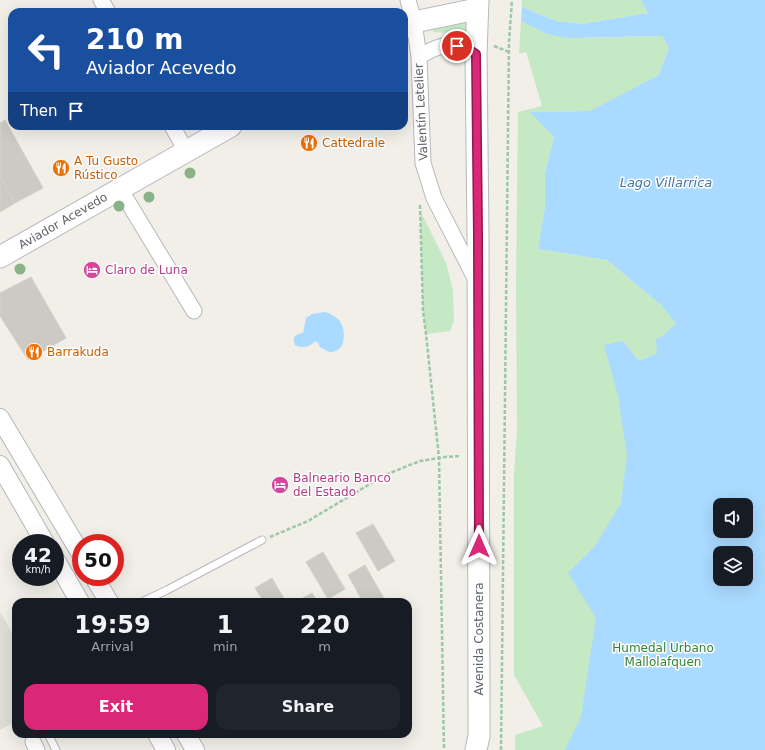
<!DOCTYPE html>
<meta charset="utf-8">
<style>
:root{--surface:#171b24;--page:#20242c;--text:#f1f3f6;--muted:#9ea1a6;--accent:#db2777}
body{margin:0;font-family:"DejaVu Sans",sans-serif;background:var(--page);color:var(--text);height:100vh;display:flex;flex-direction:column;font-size:15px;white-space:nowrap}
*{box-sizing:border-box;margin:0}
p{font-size:13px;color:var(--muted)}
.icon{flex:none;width:22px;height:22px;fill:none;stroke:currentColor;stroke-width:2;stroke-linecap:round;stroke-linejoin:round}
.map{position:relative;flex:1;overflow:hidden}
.panel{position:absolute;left:12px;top:598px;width:400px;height:140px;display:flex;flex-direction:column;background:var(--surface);border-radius:12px;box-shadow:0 4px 16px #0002}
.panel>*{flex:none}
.top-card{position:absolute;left:8px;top:8px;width:400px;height:122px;border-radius:12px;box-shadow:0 4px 16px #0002;background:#1a4fa0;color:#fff;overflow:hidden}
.fabs{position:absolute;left:713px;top:498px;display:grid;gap:8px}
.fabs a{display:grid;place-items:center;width:40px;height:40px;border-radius:8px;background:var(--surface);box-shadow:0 4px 16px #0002;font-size:20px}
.speed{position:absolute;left:12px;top:534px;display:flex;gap:8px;font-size:20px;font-weight:700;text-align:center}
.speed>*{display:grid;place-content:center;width:52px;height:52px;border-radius:50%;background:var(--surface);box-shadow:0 4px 16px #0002;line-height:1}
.speed small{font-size:10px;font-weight:400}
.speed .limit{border:6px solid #d22;background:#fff;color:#111}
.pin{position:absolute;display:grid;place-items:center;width:34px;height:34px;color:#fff;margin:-17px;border:2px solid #fff;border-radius:50%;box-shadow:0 1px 4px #0007}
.me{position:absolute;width:44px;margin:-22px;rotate:0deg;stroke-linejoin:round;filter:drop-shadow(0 0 3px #0008)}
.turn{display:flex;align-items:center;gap:14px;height:84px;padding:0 12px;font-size:18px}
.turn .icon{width:52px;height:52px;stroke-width:2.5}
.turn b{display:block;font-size:28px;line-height:34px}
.then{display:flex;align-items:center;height:38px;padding:0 12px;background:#0003;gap:8px;font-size:15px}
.eta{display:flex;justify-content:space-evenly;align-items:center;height:68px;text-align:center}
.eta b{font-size:24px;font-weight:600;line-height:28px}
.action{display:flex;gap:8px;margin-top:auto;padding:8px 12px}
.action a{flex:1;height:46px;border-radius:12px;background:var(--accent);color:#fff;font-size:16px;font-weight:600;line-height:46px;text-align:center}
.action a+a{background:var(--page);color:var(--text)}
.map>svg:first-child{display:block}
.education{fill:#e1ded6}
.green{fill:#c5e8c5;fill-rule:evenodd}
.water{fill:#aadaff;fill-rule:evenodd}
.building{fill:#cccac5;stroke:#d6d1c6}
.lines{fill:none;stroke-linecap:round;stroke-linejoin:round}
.service-casing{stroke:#b5b8bc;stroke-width:9}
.minor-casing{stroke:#b5b8bc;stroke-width:17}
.tertiary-casing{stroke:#b5b8bc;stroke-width:20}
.secondary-casing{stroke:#b6babf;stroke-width:23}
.path{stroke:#9cc7a9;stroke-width:2.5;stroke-dasharray:4 2;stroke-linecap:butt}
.service{stroke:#fff;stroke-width:7}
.minor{stroke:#fff;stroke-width:15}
.tertiary{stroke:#fff;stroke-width:18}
.secondary{stroke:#fff;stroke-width:21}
.tree{fill:#89b387}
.route-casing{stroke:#8e194d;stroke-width:10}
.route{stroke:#db2777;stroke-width:7}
.labels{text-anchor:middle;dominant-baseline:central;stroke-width:3;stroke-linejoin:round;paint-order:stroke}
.street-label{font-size:12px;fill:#5f6368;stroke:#fff}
.food-label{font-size:12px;fill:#c56008;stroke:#fff;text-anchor:start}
.hotel-label{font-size:12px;fill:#b23c85;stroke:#fff;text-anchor:start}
.park-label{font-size:12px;fill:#348238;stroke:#fff}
.water-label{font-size:13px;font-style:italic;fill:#4174aa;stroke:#fff}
</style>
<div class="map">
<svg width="765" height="750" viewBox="0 0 765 750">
<rect width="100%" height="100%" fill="#f1efe8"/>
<!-- education -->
<path class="education" d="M0,612L16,640V721L0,730Z"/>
<!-- green -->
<path class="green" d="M522,0H641L648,13L582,24L556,21L522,7Z
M765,0V750H515V735L543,726L514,675V473L517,430L516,285L518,112L542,106L526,52L519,54L521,21L547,34L594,38L662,36L669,48L659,75L595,109L692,102ZM587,111L667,312L660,304L607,260L538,249L545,207V173L554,137L531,112ZM623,341L639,361L657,353L625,438L618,396ZM720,505H746V531H720ZM720,553H746V579H720Z
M473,17L472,34L433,32V27Z
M420,210L446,263L453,290L454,320L450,331L426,334L423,311Z"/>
<!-- water -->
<path class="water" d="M641,0H765V750H565L581,717L596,618L568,573L595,546L621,503L627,455L618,396L604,345L623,341L639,361L657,353L656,339L663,336L676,323L660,304L607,260L538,249L545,207V173L554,137L530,112L590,111L659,75L669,48L662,36L568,38L547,34L521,21L522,7L556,21L582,24L648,13ZM720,505H746V531H720ZM720,553H746V579H720Z
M325,312C329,313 335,316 339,320C344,326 346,340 341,347C338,351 333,352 329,352L320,347L318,343L315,341C311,347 302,349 295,345L294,341V337L298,334L303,333L306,318L312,314Z"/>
<!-- building -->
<path class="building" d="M5,120L43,188L15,203L0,176V123Z
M0,176L15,203L0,212Z
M31,277L66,338L28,360L0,316V293Z
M373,524L395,561L378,571L356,533Z
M323,552L345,589L328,599L306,562Z
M365,565L386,602H363L348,575Z
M272,578L286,602H264L255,588Z
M312,593L318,602H296Z"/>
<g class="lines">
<defs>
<path id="service" d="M142,602L167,590L262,540
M48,734L56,750"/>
<path id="minor" d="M101,0L108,12
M408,0L414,22L419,57L423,163L434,198L477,282
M419,57C439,44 454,40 476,54
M172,126L186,151
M120,189L194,311
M33,742L37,750"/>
<path id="tertiary" d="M0,418L81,554
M0,465L45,543
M55,559L80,602
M94,577L109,602
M157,734L166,750
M186,734L195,750"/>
<path id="secondary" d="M404,28L414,22L477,9
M0,257L231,126
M476,750L479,736V713L478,234L476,54L478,0"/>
</defs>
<!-- service casing -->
<use href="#service" class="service-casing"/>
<!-- minor casing -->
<use href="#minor" class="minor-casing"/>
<!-- tertiary casing -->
<use href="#tertiary" class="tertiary-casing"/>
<!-- secondary casing -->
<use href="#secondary" class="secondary-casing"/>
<!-- path -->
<path class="path" d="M494,46L509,52
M420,205L423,311L426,334L439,458L444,750
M270,537L308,521L385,475L420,461L445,457L461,456
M501,750L509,42L512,0"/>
<!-- service -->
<use href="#service" class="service"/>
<!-- minor -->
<use href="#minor" class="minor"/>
<!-- tertiary -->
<use href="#tertiary" class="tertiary"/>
<!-- secondary -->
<use href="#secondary" class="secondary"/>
</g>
<!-- trees -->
<g class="tree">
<circle cx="190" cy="173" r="5.5"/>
<circle cx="149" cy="197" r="5.5"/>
<circle cx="119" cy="206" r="5.5"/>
<circle cx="20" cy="269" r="5.5"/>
</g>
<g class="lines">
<defs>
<path id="route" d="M457,46L468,49L476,54L478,234L479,546"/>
</defs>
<!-- route casing -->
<use href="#route" class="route-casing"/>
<!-- route -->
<use href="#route" class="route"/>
</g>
<!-- icons -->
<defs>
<symbol id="restaurant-disc" viewBox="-11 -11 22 22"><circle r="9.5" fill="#e8710a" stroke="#fff"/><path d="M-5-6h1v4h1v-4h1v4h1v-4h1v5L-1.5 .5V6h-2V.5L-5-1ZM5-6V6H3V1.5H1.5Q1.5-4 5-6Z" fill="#fff"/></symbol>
<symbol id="hotel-disc" viewBox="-11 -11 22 22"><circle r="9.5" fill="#d1479c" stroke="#fff"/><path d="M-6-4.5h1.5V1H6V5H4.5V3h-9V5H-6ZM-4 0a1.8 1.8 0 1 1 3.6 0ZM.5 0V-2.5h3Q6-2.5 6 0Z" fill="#fff"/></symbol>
</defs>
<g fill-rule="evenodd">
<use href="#restaurant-disc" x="299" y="133" width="20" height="20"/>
<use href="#restaurant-disc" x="51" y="158" width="20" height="20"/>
<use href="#hotel-disc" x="82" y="260" width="20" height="20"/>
<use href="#restaurant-disc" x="24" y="342" width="20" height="20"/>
<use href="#hotel-disc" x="270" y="475" width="20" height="20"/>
</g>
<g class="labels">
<!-- street labels -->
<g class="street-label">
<text transform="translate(421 112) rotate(-93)">Valentín Letelier</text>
<text transform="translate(63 221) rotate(-30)">Aviador Acevedo</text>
<text transform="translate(479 639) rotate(-90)">Avenida Costanera</text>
</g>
<!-- food labels -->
<g class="food-label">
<text x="322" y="143">Cattedrale</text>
<text x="74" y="161">A Tu Gusto<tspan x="74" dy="14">Rústico</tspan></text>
<text x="47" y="352">Barrakuda</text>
</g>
<!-- hotel labels -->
<g class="hotel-label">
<text x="105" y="270">Claro de Luna</text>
<text x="293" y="478">Balneario Banco<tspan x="293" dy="14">del Estado</tspan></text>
</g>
<!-- park labels -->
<g class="park-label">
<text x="663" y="648">Humedal Urbano<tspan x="663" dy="14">Mallolafquen</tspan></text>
</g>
<!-- water labels -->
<g class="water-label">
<text x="666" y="182">Lago Villarrica</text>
</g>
</g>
</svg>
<div class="fabs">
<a><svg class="icon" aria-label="sound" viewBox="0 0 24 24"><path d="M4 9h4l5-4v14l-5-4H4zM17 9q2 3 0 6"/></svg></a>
<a><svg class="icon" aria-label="layers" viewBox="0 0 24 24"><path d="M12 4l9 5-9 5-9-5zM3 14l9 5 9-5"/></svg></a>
</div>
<div class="speed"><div>42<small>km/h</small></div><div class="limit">50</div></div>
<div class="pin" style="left:457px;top:46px;background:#d93025"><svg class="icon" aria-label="arrive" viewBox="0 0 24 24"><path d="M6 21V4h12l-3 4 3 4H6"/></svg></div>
<svg class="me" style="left:479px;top:546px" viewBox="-20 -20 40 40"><path d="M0-17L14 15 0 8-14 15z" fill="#db2777" stroke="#fff" stroke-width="4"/></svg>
<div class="top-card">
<div class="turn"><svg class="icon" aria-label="left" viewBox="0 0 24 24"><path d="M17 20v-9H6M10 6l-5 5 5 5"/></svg><div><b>210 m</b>Aviador Acevedo</div></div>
<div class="then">Then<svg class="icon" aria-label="arrive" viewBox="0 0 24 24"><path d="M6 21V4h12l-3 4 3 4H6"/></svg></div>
</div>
<section class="panel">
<div class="eta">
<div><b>19:59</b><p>Arrival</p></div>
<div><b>1</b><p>min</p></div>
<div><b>220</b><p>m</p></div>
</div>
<div class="action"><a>Exit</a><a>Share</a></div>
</section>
</div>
